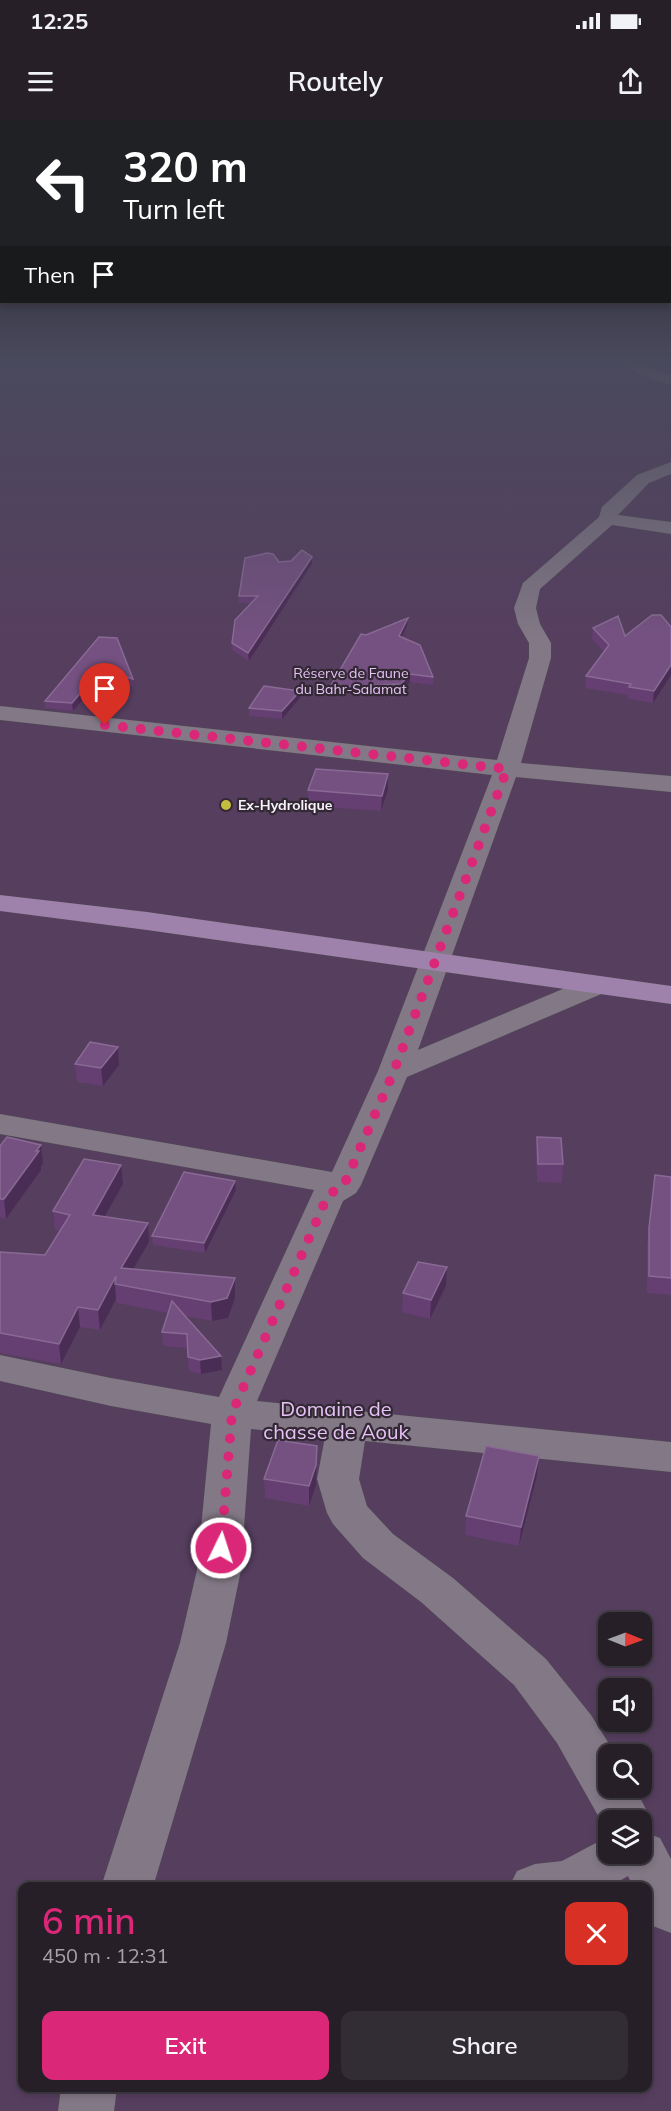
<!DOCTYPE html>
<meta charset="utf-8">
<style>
:root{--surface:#261f28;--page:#322c34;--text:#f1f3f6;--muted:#a4a2a8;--line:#423d45;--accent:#db2777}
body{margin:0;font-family:Mulish,sans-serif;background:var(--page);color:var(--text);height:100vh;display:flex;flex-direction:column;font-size:22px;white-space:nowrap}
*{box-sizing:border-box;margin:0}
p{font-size:20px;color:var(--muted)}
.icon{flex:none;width:33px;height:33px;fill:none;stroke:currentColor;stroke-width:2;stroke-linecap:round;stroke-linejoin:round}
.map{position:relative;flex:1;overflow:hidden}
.panel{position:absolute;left:18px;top:1762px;width:634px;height:210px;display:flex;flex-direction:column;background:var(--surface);border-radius:12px;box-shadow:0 3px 9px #0003,0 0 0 2px var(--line)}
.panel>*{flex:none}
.hud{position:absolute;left:0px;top:0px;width:672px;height:183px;box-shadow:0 3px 9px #0003,0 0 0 2px var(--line);background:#202124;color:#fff;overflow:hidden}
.needle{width:39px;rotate:91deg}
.buttons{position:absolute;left:598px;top:1492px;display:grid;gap:12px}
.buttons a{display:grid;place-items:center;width:54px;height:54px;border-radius:12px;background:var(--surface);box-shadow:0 3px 9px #0003,0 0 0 2px var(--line);font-size:30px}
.pin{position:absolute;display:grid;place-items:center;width:51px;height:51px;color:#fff;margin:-62px -26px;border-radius:50% 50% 50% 0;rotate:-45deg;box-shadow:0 0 6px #0007}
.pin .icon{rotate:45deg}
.me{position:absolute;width:66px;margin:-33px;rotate:4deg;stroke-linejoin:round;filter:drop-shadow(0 0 4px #0008)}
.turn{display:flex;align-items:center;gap:21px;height:126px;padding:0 24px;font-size:27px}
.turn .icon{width:78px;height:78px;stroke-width:2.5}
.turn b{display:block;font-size:42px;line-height:51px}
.then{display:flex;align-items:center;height:57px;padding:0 24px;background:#0003;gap:12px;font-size:22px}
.round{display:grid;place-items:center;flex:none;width:63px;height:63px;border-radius:12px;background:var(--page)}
.overview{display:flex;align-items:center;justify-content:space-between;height:102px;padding:0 24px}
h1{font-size:36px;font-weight:600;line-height:45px;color:var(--accent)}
.primary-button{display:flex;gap:12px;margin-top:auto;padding:12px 24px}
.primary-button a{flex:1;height:69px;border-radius:12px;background:var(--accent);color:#fff;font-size:24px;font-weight:600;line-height:69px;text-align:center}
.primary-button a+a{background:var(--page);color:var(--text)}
.status{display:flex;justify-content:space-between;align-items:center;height:42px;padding:0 30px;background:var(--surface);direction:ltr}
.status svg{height:16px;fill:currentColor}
header{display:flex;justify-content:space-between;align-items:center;height:78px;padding:0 24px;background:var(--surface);font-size:27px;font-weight:600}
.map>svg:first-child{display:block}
.green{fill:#563e5f;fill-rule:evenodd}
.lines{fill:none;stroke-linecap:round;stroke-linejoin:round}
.street-casing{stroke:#4f4852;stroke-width:1}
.primary-casing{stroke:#4f4852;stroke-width:1}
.street{fill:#827886;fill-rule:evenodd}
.primary{fill:#9f82ab;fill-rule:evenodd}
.wall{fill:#653e72}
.shaded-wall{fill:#4a2d54}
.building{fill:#755181;stroke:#896a94;stroke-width:1.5}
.route{stroke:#db2777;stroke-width:10;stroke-dasharray:0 18}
.poi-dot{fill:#c3bd3f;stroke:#322935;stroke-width:2}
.labels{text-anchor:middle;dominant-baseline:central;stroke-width:4.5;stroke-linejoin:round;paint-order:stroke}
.far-park-label{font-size:14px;fill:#e7c2f5;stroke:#322935}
.far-poi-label{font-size:14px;font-weight:bold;fill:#f8f2fa;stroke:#322935;text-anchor:start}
.near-park-label{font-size:20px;fill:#e7c2f5;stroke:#322935}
</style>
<div class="status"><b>12:25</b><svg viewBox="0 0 49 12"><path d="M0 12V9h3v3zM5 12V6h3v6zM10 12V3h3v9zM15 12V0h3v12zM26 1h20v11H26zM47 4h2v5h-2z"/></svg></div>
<header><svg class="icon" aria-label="menu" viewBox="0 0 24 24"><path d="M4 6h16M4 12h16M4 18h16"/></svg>Routely<svg class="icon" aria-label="share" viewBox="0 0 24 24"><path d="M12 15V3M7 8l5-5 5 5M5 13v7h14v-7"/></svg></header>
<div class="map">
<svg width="671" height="1991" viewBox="0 0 671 1991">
<rect width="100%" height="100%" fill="#322935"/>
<!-- green -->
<path class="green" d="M0,241H671V1991H0ZM609,1503H642V1536H609ZM609,1569H642V1602H609ZM609,1635H642V1668H609ZM609,1701H642V1734H609ZM22,1767H648V1968H22Z"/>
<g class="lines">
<defs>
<path id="street" d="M623,241C642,241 652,249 671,255V265L637,254Z
M671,342V354L649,363L618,395L671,402V414L612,405L540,469L536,488L540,504L551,523V538L521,643L671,656V672L516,657L418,930L584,860L595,857L606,860L610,866L606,872L407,957L361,1065L356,1073L343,1081L257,1281L671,1322V1352L365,1321L359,1359L367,1386L393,1414L453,1458L546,1539L591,1595L616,1635H609V1668H635L652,1701L646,1713L660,1718L671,1739V1813L653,1806L648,1796V1767H633L628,1756L609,1767H509L517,1751L535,1744L562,1741L609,1716V1734H642V1701H609V1715L557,1623L514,1565L421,1482L363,1438L333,1404L327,1393L317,1359L325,1317L251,1309L241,1450L226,1523L153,1767H101L180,1523L197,1450L211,1304L111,1286L0,1261V1235L111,1258L219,1277L314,1070L0,1014V994L332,1052L378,951L492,655L0,600V586L497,640L529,538V523L518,504L514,488L523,463L599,397L602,387L637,355Z
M61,1968H117L114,1991H58Z"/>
<path id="primary" d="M0,775L147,792L671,866V884L147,810L0,791Z"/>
</defs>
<!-- street casing -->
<use href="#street" class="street-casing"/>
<!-- primary casing -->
<use href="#primary" class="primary-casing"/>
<!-- street -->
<use href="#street" class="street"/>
<!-- primary -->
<use href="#primary" class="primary"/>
</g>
<!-- wall -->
<path class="wall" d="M312,437V444L249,541L232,530V523L251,483H239V476L279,442L291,441Z
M407,506L402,517L433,557V565L410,562L401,572L330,574V567L366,515Z
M671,507L653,583L628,579V575L585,568L586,556L604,532L592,519L593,508L625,516Z
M99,517L133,559V567L102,557L73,591L45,588V581Z
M300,578L282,599L249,596V588Z
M388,654V670L381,691L308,686V670Z
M118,927L119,945L103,966L77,962L75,944Z
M537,1017L563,1044L562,1063L537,1062L536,1035Z
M0,1026L43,1044L41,1046V1050L6,1099L0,1097Z
M121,1045L123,1064L105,1097L148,1103L149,1122L133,1149L235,1178L228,1198L212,1201L186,1196L222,1250L201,1254L189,1251L187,1228L163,1226L162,1212L168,1193L117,1183L116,1179L100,1210L80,1207L61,1244L0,1233V1132L45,1135L60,1111L55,1110L53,1091Z
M655,1055L671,1057V1175L647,1173V1125Z
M236,1070L205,1133L153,1125L152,1116Z
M446,1166L430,1199L402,1192L403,1173Z
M317,1326L316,1365L309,1386L265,1378L264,1359Z
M539,1336L537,1356L519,1426L465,1415L466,1396Z"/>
<!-- shaded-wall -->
<path class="shaded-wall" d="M312,437V444L249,541L248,533Z
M408,498L407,506L399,523V516Z
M671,545V555L653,583L654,571Z
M101,549L102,557L73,591L72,583Z
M410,554V562L401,572V564Z
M300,571V578L282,599V591Z
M388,654V670L381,691L382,676Z
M118,927L119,945L103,966L101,948Z
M41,1025L43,1044L41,1046V1050L6,1099L4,1079L36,1031Z
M121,1045L123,1064L95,1114L93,1095Z
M235,1061L236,1070L205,1133L204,1123Z
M148,1103L149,1122L124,1165L121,1148Z
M447,1147L446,1166L430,1199L431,1180Z
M116,1156L115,1164L116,1179L100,1210L98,1190Z
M235,1158V1178L228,1198L212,1201L211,1182Z
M78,1187L80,1207L61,1244L59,1224Z
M221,1236L222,1250L201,1254L200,1240Z
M317,1326L316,1365L309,1386V1366Z
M539,1336L537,1356L519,1426L521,1407Z"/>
<!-- building -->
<path class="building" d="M302,430L312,437L248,533L232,523L235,500L258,476H239L245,438L267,433L273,434L279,442L291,441Z
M652,495H661L671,507V545L654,571L629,567L631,564L586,556L609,525L593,508L618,496L625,516Z
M408,498L399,516L420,525L433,557L410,554L401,564L330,567L361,514L366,515Z
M99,517L117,518L133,559L101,549L72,583L45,581Z
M264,566L300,571L282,591L249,588Z
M316,649L388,654L382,676L308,670Z
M90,922L118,927L101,948L75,944Z
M7,1017L41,1025L36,1031H39L4,1079H0V1026Z
M537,1017L561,1018L563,1044H538Z
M84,1039L121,1045L93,1095L148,1103L121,1148L235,1158L227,1178L211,1182L115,1164L116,1156L98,1190L78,1187L59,1224L0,1213V1132L45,1135L70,1095L53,1091Z
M184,1052L235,1061L204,1123L152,1116Z
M655,1055L671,1057V1158L649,1156V1108Z
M418,1142L447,1147L431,1180L403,1173Z
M172,1181L185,1196L221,1236L200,1240L188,1237L187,1214L162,1212Z
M278,1320L317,1326L316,1345L309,1366L264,1359Z
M486,1326L539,1336L521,1407L466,1396Z"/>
<!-- sky -->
<linearGradient id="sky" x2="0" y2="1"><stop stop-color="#1c171d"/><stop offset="0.46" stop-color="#49495c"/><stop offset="1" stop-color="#49495c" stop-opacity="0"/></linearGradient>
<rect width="671" height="520" fill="url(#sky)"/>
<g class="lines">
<!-- route -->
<path class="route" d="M105,605L507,649L394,951L344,1065L328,1075L232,1293L221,1428"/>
</g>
<!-- markers -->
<circle class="poi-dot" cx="226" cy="685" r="6"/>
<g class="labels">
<!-- far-park labels -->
<g class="far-park-label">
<text x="351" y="553">Réserve de Faune<tspan x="351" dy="16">du Bahr-Salamat</tspan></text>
</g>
<!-- far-poi labels -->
<g class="far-poi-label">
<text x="238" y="685">Ex-Hydrolique</text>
</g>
<!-- near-park labels -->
<g class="near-park-label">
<text x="336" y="1288">Domaine de<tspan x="336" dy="23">chasse de Aouk</tspan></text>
</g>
</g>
</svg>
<div class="buttons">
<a><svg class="needle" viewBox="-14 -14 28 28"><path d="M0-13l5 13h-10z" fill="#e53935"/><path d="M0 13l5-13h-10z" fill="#a4a2a8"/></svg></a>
<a><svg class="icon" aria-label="sound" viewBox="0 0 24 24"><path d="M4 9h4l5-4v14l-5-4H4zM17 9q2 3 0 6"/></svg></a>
<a><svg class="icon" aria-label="search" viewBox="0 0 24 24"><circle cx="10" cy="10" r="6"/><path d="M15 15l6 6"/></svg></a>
<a><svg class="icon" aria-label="layers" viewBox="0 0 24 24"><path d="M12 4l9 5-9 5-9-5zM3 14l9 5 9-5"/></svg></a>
</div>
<div class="pin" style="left:105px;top:605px;background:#d93025"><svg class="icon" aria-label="arrive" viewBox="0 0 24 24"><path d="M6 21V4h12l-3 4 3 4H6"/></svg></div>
<svg class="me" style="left:221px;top:1428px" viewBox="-20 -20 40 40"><circle r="17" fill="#db2777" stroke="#fff" stroke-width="3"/><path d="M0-11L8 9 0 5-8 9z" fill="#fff"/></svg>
<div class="hud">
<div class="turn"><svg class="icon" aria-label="left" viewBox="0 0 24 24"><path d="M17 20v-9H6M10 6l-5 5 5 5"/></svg><div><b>320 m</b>Turn left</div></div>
<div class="then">Then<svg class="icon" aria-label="arrive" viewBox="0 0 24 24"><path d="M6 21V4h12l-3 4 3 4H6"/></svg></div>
</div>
<section class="panel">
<div class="overview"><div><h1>6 min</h1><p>450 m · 12:31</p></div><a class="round" style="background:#d93025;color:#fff"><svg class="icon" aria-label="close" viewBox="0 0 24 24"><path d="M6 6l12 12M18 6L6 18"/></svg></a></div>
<div class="primary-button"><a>Exit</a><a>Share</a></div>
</section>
</div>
